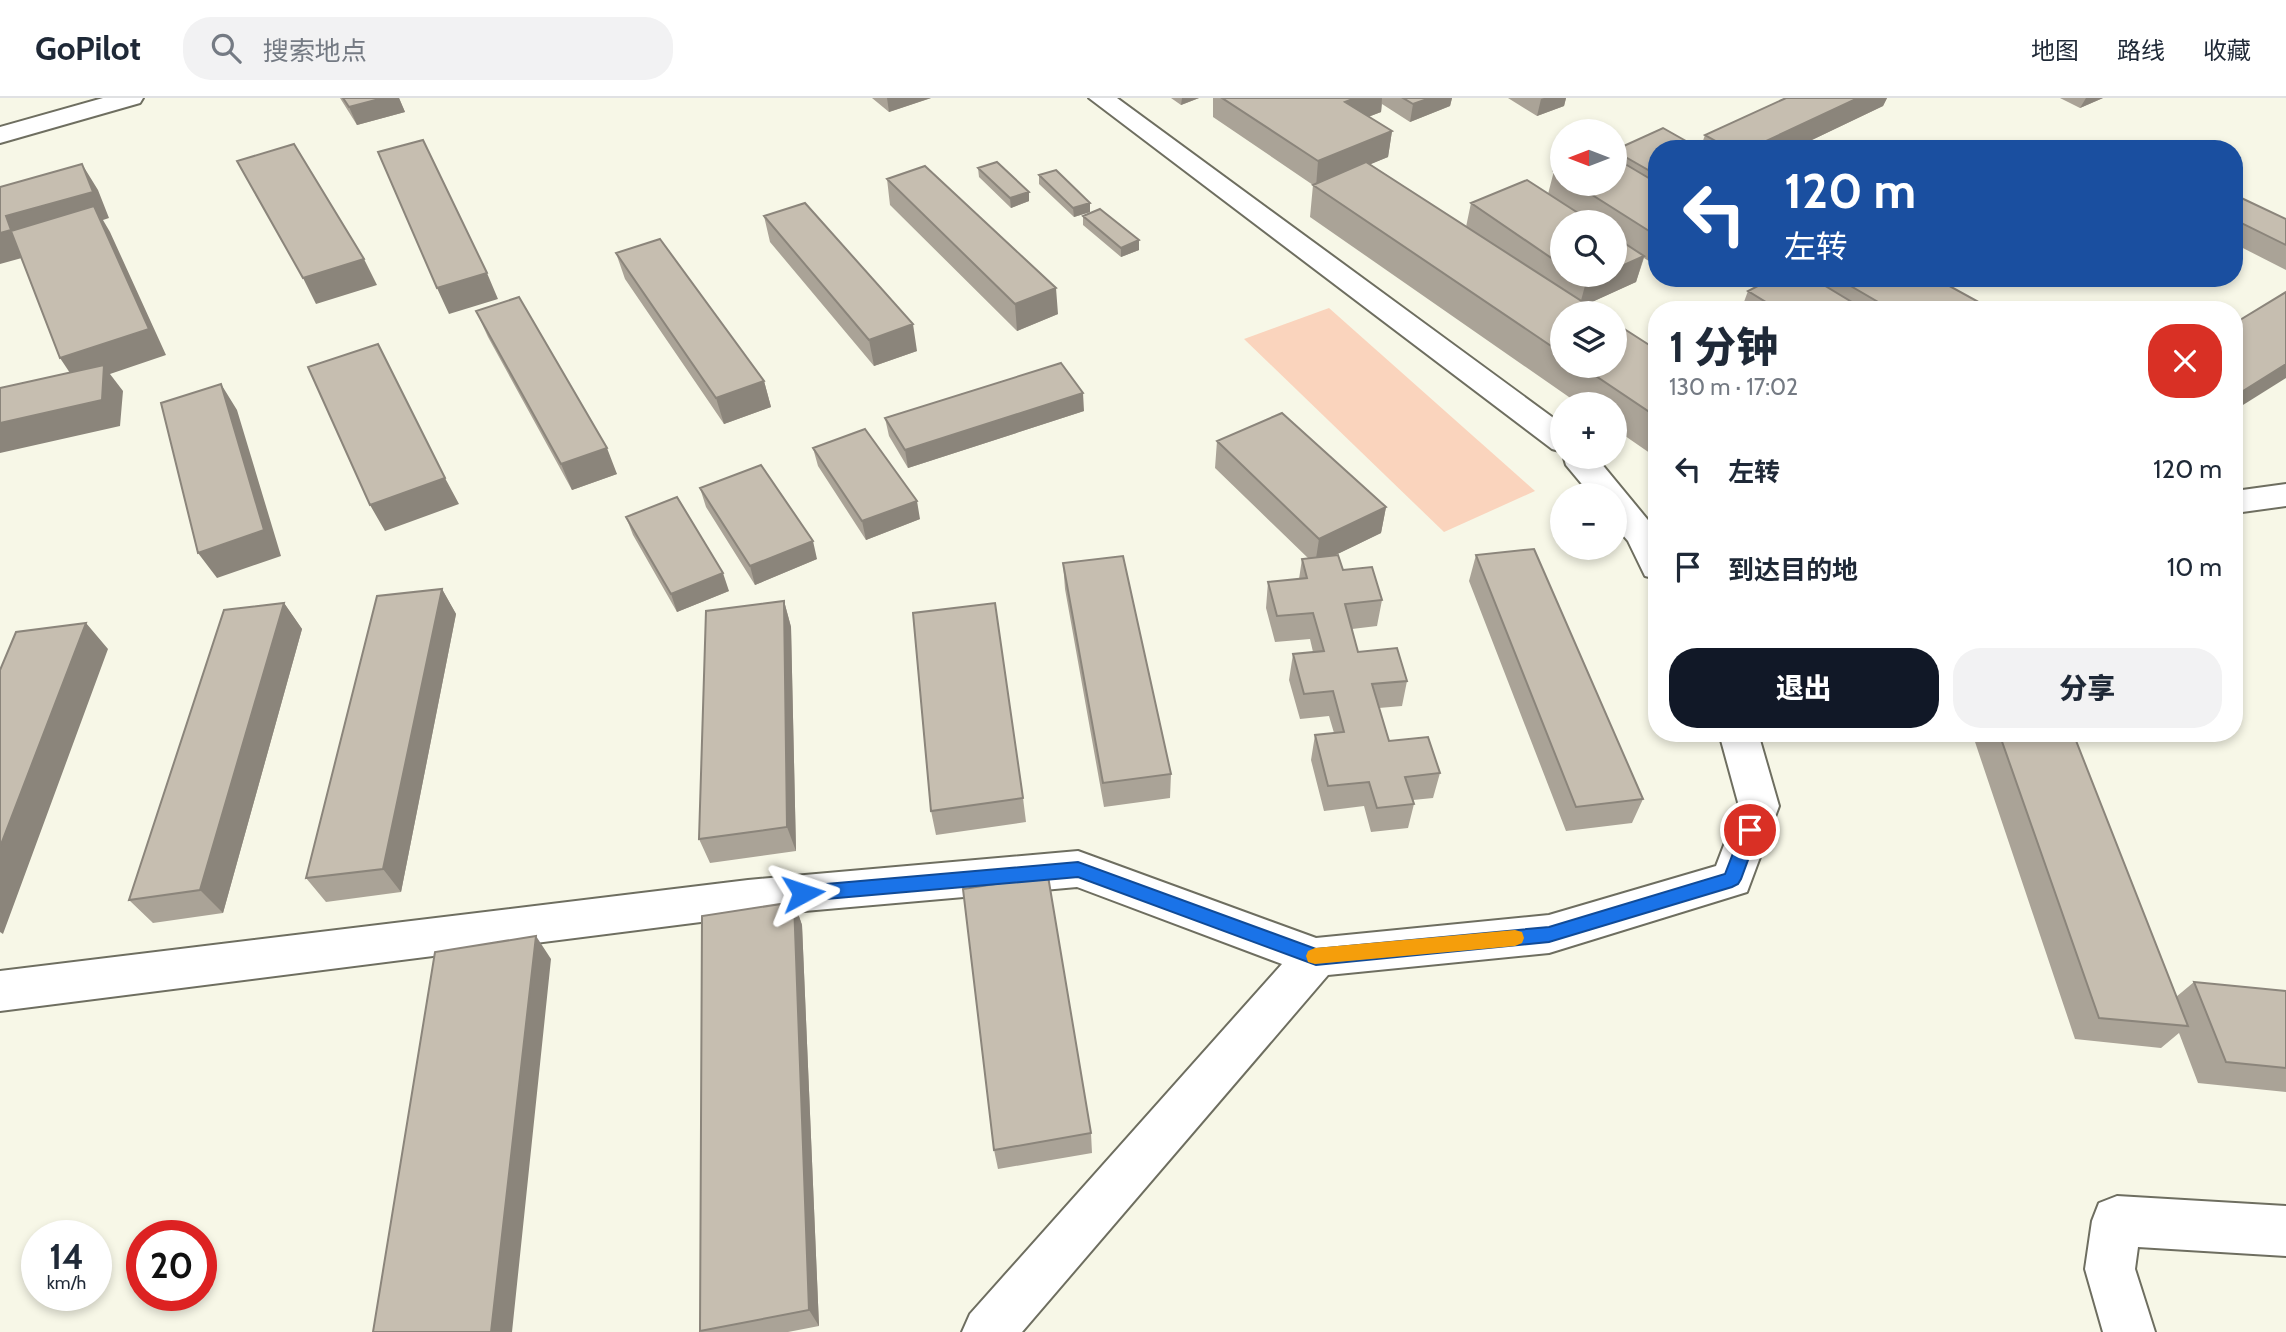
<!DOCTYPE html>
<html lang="zh">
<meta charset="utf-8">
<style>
:root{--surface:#fff;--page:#f2f2f3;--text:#1f2937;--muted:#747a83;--line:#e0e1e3;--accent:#111827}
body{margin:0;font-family:Cabin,"Noto Sans SC",sans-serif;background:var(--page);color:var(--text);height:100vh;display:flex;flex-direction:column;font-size:26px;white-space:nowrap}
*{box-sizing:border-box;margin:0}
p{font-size:23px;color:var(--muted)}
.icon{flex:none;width:38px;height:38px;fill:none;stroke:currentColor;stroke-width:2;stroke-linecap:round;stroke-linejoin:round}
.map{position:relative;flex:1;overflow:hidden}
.sheet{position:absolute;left:1648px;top:203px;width:595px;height:441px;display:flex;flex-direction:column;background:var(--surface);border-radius:28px;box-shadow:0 4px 10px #0003}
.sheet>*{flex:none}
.hud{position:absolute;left:1648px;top:42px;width:595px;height:147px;border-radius:28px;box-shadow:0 4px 10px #0003;background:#1a4fa0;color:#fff;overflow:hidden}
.needle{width:46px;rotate:270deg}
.controls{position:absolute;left:1550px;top:21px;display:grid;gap:14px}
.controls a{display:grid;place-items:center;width:77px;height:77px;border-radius:50%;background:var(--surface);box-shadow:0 4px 10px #0003;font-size:35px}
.speed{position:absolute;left:21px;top:1122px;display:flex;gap:14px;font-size:35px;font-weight:700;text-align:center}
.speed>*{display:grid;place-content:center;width:91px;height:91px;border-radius:50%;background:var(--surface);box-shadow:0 4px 10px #0003;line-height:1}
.speed small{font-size:18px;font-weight:400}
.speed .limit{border:10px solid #d22;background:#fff;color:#111}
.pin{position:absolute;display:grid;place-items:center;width:60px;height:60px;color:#fff;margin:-30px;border:4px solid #fff;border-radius:50%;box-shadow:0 2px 7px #0007}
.me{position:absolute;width:77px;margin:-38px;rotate:85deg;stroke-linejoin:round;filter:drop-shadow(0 0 5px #0008)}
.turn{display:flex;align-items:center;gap:24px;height:147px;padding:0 21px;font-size:32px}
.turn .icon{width:91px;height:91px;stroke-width:2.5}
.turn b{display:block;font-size:49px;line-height:60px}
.round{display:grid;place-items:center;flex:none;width:74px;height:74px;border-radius:28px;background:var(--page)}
.head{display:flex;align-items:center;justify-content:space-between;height:119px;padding:0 21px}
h1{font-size:42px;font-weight:800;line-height:52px}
.button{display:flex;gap:14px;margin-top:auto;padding:14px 21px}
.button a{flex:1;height:80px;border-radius:28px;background:var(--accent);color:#fff;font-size:28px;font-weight:800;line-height:80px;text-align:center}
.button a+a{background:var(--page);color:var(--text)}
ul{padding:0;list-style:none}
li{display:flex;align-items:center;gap:21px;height:98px;padding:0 21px}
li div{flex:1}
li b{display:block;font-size:26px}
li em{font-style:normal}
header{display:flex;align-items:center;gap:42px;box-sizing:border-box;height:98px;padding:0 35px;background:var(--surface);border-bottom:2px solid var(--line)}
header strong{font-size:33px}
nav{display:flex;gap:38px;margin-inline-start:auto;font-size:24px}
.search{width:490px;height:63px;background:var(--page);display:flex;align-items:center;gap:18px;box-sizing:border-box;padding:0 24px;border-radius:28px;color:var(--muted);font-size:26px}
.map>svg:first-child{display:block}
.green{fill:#fad4bd}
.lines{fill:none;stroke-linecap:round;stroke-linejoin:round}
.minor-casing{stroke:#6e6e60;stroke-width:4}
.minor{fill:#fff;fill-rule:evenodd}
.wall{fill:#aaa397;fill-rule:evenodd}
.shaded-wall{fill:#8b857b}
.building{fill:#c6beb0;stroke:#8b857b;stroke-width:2}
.route{fill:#1a73e8;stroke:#114b97;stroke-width:2}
.slow{fill:#f59e0b}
</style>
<header>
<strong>GoPilot</strong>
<div class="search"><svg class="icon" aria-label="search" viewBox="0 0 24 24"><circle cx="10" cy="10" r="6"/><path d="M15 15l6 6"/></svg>搜索地点</div>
<nav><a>地图</a><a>路线</a><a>收藏</a></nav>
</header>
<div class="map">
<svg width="2286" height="1234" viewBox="0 0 2286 1234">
<rect width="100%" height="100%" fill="#f7f7e7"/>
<!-- green -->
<path class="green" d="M1329,210L1535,393L1444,434L1244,241Z"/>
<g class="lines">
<defs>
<path id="minor" d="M103,0H143L140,5L0,45V29Z
M1089,0H1117L1563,327V354L1552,351Z
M1563,357L1596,359L1657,433V481L1645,478L1628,443L1615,428V397H1591L1566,367Z
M2286,386V408L2235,415V393Z
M1719,635H1758L1779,708L1747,794L1549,855L1328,877L1022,1234H962L970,1216L1282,866L1077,789L748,818L0,913V873L748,782L1078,753L1316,840L1549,817L1716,768L1739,708Z
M2117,1098L2286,1108V1158L2138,1149L2135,1171L2155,1234H2103L2085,1171L2092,1123L2099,1105Z"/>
</defs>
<!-- minor casing -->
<use href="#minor" class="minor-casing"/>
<!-- minor -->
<use href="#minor" class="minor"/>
</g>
<!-- wall -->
<path class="wall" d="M340,0H399L405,14L357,27Z
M872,0H931L889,14Z
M1171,0H1199L1181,7Z
M1213,0H1452L1450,8L1410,24L1382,6L1381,14L1368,19L1392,33L1388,59L1370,66L1466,129L1471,105L1527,82L1548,96L1554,73L1563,69V86H1615V52L1663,30L1700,51L1705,37L1786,0H1887L1883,8L1793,51H1657V168L1644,160L1636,184L1587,206L1600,215H1563V268H1615V225L1657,252V360L1615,331V306H1579L1310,119L1313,87L1213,19ZM1563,124H1615V177H1563Z
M1508,0H1566L1564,8L1537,18Z
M2060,0H2103L2080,10Z
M978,70L1029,94V103L1011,110L979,79Z
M1039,77L1090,105V114L1074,119L1039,86Z
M887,81L1058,216L1017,233L890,107Z
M2235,97L2286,121V172L2235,146Z
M764,118L917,253L874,268L770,144Z
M1083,118L1139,152L1121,159L1083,127Z
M616,155L764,283L771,309L724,326L625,181Z
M1773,180H1955L1945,186L1986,208L1984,212H1741L1748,193Z
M476,213L617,376L572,392L488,239Z
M1084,313L908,370L889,338L885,320Z
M1217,343L1386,409L1381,435L1335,457L1343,472L1382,502L1377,528L1352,531L1358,554L1407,583L1402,608L1379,610L1389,643L1440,675L1433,700L1413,702L1414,706L1408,730L1371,734L1364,708L1324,713L1311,662L1315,637L1334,635L1329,618L1300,621L1289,582L1293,556L1313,554L1310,541L1275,544L1266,510L1268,484L1299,481L1302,461L1308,460L1215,370Z
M813,350L920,421L866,442L818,368Z
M700,390L817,461L755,487L706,409Z
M626,419L729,493L677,514L633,437Z
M1476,457L1643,701L1632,725L1566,733L1469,483Z
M1063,465L1171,676L1170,700L1104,709L1065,491Z
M442,491L456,516L401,794L326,804L306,780Z
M784,503L791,529L796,753L710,765L699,741Z
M284,505L302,531L223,815L153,825L129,802Z
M1972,635H2073L2176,899L2194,884L2286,893V994L2198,985L2179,935L2161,950L2075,941Z
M1023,700L1026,724L936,737L931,713Z
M794,804L802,827L819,1228L788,1234H701Z
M1091,1035L1092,1055L998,1071L994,1052Z"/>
<!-- shaded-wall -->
<path class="shaded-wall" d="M383,0H399L405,14L357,27L349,9Z
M887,0H931L889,14Z
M1182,0H1199L1181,7Z
M1355,0H1382L1381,14L1342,29L1345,4Z
M1430,0H1452L1450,8L1410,24L1413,6Z
M1544,0H1566L1564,8L1537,18L1541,1Z
M1858,0H1887L1883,8L1793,51H1749Z
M2086,0H2103L2080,10Z
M1392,33L1388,59L1316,89L1318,63Z
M82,66L98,92L109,120L103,122L110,134L166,257L110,276L123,293L120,328L0,355V325L78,287L60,260L29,158L0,166V135L6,118Z
M1029,94V103L1011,110L1010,100Z
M1090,105V114L1074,119L1073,110Z
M1139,142V152L1121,159V150Z
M1644,158L1636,184L1579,210L1586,184L1603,177H1615V171Z
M364,161L377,187L316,206L303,180Z
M487,175L498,201L449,216L437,190Z
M1942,180H1955L1938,190Z
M1056,190L1058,216L1017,233L1015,206Z
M913,226L917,253L874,268L869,242Z
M2286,266V280L2235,312V298Z
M764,283L771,309L724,326L716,300Z
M221,286L237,312L281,458L217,480L198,455Z
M1083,295L1084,313L908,370L905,352Z
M607,350L617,376L572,392L561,366Z
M445,380L459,406L385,433L370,407Z
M917,403L920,421L866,442L862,423Z
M1386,409L1381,435L1315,467L1319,441Z
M813,443L817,461L755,487L750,468Z
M723,475L729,493L677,514L671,496Z
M442,491L456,516L401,794L383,771Z
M784,503L791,529L796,753L787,729Z
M284,505L302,531L223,815L200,792Z
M86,525L108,551L3,836L0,834V749Z
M794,804L802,827L819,1228L809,1212Z
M536,838L551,861L512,1234H491Z"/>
<!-- building -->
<path class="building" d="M343,0H383L349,9Z
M1222,0H1355L1345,4L1392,33L1318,63Z
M1403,0H1430L1413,6Z
M1786,0H1858L1749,51H1730L1705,37Z
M1663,30L1700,51H1657V77L1615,53V52Z
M423,42L487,175L437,190L378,54Z
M294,46L364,161L303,180L237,63Z
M1615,60L1657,85V138L1575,86H1615Z
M997,64L1029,94L1010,100L978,70Z
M1366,64L1600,215H1563V256L1313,87Z
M82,66L93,94L6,118L11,132L0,135V89Z
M925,68L1056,190L1015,206L887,81Z
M1563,69V78L1554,73Z
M1056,72L1090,105L1073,110L1039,77Z
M1527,82L1592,124H1563V168L1471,105Z
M2235,97L2286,121V147L2235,122Z
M805,105L913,226L869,242L764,118Z
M94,108L149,231L60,260L11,133Z
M1100,111L1139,142L1121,150L1083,118Z
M1615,139L1644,158L1615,171Z
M660,141L764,283L716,300L616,155Z
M1576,177H1603L1586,184Z
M1773,180H1812L1865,212H1779L1748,193Z
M1837,180H1935L1986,208L1979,212H1892Z
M2286,194V266L2235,298V225Z
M519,199L607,350L561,366L476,213Z
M1615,225L1657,252V319L1581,268H1615Z
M378,246L445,380L370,407L308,269Z
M1061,265L1083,295L905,352L885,320Z
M104,267L102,302L0,325V290Z
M221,286L264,432L198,455L161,305Z
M1282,315L1386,409L1319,441L1217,343Z
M865,331L917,403L862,423L813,350Z
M761,367L813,443L750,468L700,390Z
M677,399L723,475L671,496L626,419Z
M1534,451L1643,701L1576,709L1476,457Z
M1338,457L1343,472L1372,469L1382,502L1345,506L1358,554L1397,550L1407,583L1372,586L1389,643L1428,639L1440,675L1405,679L1414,706L1377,710L1369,684L1328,688L1315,637L1344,634L1333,593L1304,596L1293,556L1324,553L1313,515L1277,518L1268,484L1307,480L1302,461Z
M1123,458L1171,676L1103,685L1063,465Z
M442,491L383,771L306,780L377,498Z
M784,503L787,729L699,741L706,513Z
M284,505L200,792L129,802L224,512Z
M995,505L1023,700L931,713L913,515Z
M86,525L0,749V572L16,534Z
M1999,635H2073L2188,928L2099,920Z
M1048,778L1091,1035L994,1052L963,791Z
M794,804L809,1212L700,1233L702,818Z
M536,838L491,1234H373L435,854Z
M2194,884L2286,893V970L2226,964Z"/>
<!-- route -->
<path class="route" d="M1750,725L1756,727L1759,732L1741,781L1738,786L1732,789L1549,844L1316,867L1078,779L803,803L797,801L794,795L797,790L803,788L1078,764L1316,851L1549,829L1725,776L1742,732L1744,727Z"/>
<!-- slow -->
<path class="slow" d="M1515,832L1522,834L1524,840L1522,845L1515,848L1315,866L1308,864L1306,858L1308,853L1315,850Z"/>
</svg>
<div class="controls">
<a><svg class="needle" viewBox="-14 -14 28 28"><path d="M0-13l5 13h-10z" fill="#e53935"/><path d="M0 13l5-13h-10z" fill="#747a83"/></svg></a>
<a><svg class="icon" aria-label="search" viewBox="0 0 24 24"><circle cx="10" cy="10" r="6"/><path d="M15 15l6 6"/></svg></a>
<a><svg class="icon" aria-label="layers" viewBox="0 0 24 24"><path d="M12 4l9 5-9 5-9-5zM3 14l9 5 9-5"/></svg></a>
<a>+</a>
<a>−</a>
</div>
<div class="speed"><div>14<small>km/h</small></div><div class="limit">20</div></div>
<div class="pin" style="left:1750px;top:732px;background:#d93025"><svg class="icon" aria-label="arrive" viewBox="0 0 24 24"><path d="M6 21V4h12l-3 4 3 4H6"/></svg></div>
<svg class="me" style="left:803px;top:795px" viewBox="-20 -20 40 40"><path d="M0-17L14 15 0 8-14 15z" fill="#1a73e8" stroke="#fff" stroke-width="4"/></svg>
<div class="hud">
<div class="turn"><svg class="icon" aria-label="left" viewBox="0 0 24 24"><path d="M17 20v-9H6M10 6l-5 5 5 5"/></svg><div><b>120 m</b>左转</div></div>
</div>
<section class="sheet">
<div class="head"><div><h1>1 分钟</h1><p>130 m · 17:02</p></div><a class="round" style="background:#d93025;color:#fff"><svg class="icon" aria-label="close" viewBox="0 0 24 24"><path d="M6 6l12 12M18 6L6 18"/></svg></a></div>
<ul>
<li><svg class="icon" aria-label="left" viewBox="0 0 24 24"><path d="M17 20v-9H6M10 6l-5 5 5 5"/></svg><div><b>左转</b></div><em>120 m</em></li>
<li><svg class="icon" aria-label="arrive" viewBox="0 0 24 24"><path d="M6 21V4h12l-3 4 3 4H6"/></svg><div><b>到达目的地</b></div><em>10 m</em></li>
</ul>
<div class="button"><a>退出</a><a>分享</a></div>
</section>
</div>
